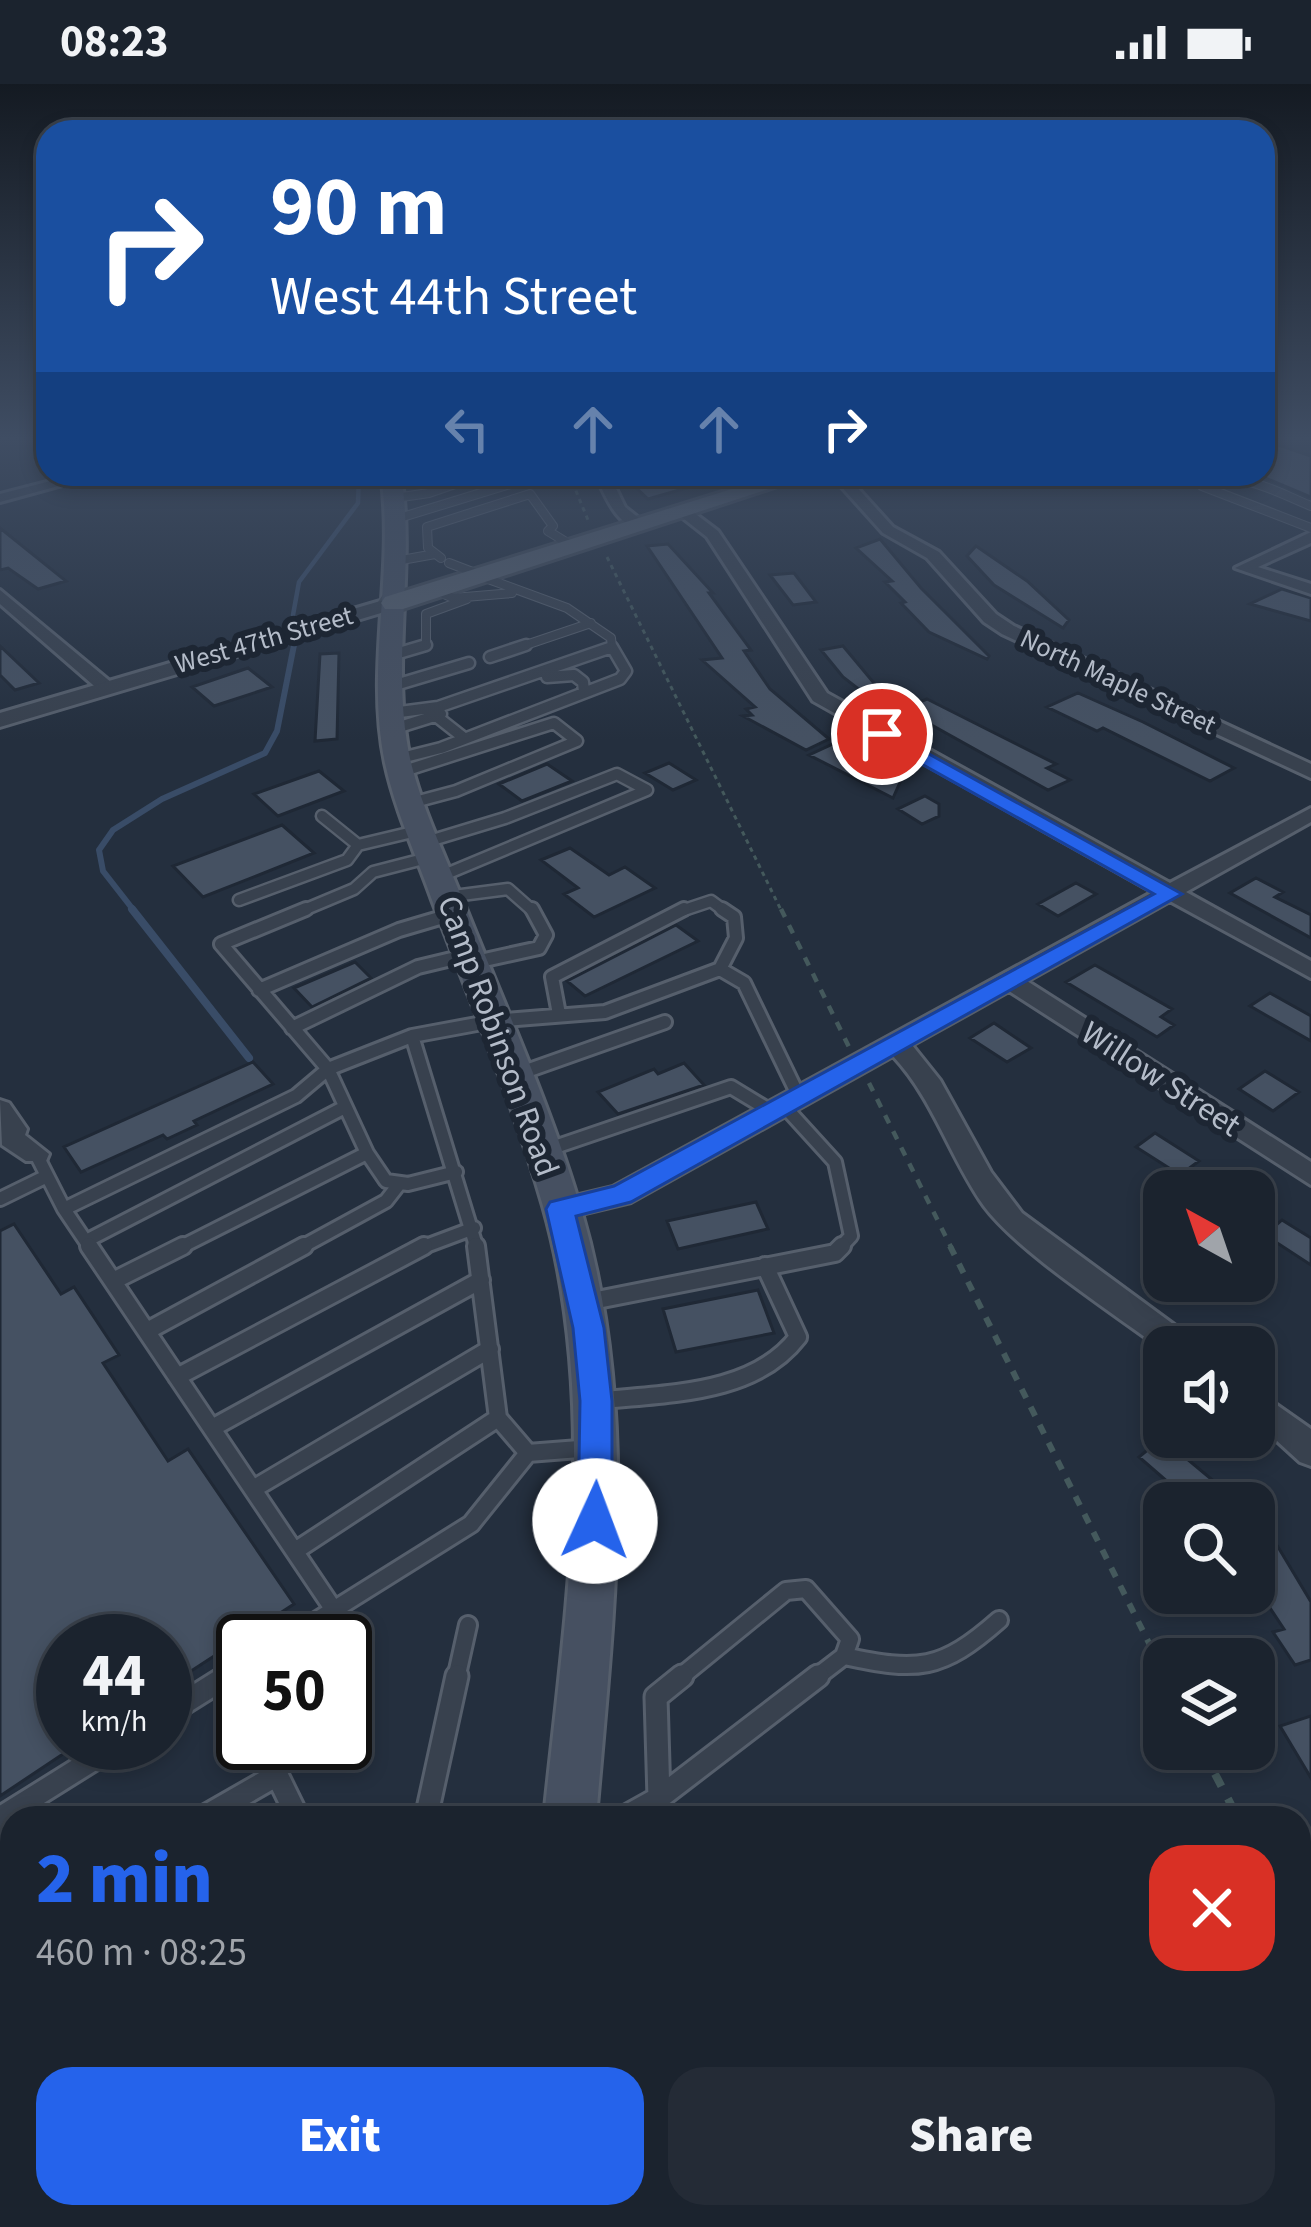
<!DOCTYPE html>
<meta charset="utf-8">
<style>
:root{--surface:#1b232e;--page:#242b36;--text:#f1f3f6;--muted:#a0a4aa;--line:#39404a;--accent:#2563eb}
body{margin:0;font-family:"Source Sans 3",sans-serif;background:var(--page);color:var(--text);height:100vh;display:flex;flex-direction:column;font-size:45px;white-space:nowrap}
*{box-sizing:border-box;margin:0}
p{font-size:39px;color:var(--muted)}
.icon{flex:none;width:66px;height:66px;fill:none;stroke:currentColor;stroke-width:2;stroke-linecap:round;stroke-linejoin:round}
.map{position:relative;flex:1;overflow:hidden}
.side{position:absolute;left:0px;top:1722px;width:1311px;height:423px;display:flex;flex-direction:column;background:var(--surface);border-radius:36px 36px 0 0;box-shadow:0 6px 18px #0003,0 0 0 3px var(--line)}
.side>*{flex:none}
.banner{position:absolute;left:36px;top:36px;width:1239px;height:366px;border-radius:36px;box-shadow:0 6px 18px #0003,0 0 0 3px var(--line);background:#1a4fa0;color:#fff;overflow:hidden}
.needle{width:78px;rotate:320deg}
.fabs{position:absolute;left:1143px;top:1086px;display:grid;gap:24px}
.fabs a{display:grid;place-items:center;width:132px;height:132px;border-radius:24px;background:var(--surface);box-shadow:0 6px 18px #0003,0 0 0 3px var(--line);font-size:60px}
.speed{position:absolute;left:36px;top:1530px;display:flex;gap:24px;font-size:60px;font-weight:700;text-align:center}
.speed>*{display:grid;place-content:center;width:156px;height:156px;border-radius:50%;background:var(--surface);box-shadow:0 6px 18px #0003,0 0 0 3px var(--line);line-height:1}
.speed small{font-size:30px;font-weight:400}
.speed .limit{border:6px solid #111;border-radius:18px;background:#fff;color:#111}
.pin{position:absolute;display:grid;place-items:center;width:102px;height:102px;color:#fff;margin:-51px;border:6px solid #fff;border-radius:50%;box-shadow:0 3px 12px #0007}
.me{position:absolute;width:132px;margin:-66px;rotate:2deg;stroke-linejoin:round;filter:drop-shadow(0 0 9px #0008)}
.turn{display:flex;align-items:center;gap:42px;height:252px;padding:0 36px;font-size:54px}
.turn .icon{width:156px;height:156px;stroke-width:2.5}
.turn b{display:block;font-size:84px;line-height:102px}
.lanes{display:flex;align-items:center;height:114px;padding:0 36px;background:#0003;justify-content:center;gap:60px;direction:ltr}
.lanes .off{opacity:.35}
.round{display:grid;place-items:center;flex:none;width:126px;height:126px;border-radius:36px;background:var(--page)}
.head{display:flex;align-items:center;justify-content:space-between;height:204px;padding:0 36px}
h1{font-size:72px;font-weight:800;line-height:90px;color:var(--accent)}
.primary-button{display:flex;gap:24px;margin-top:auto;padding:24px 36px}
.primary-button a{flex:1;height:138px;border-radius:36px;background:var(--accent);color:#fff;font-size:48px;font-weight:800;line-height:138px;text-align:center}
.primary-button a+a{background:var(--page);color:var(--text)}
.status{display:flex;justify-content:space-between;align-items:center;height:84px;padding:0 60px;background:var(--surface);direction:ltr}
.status svg{height:33px;fill:currentColor}
.map>svg:first-child{display:block}
.lines{fill:none;stroke-linecap:round;stroke-linejoin:round}
.stream-far2{stroke:#394c67;stroke-width:4.5}
.stream-far1{stroke:#394c67;stroke-width:6}
.stream{stroke:#394c67;stroke-width:8}
.building{fill:#455162;stroke:#1f2835;stroke-width:3}
.service-far4-casing{stroke:#565f6c;stroke-width:10}
.service-far3-casing{stroke:#565f6c;stroke-width:15}
.service-far2-casing{stroke:#565f6c;stroke-width:18}
.service-far1-casing{stroke:#565f6c;stroke-width:22}
.service-casing{stroke:#565f6c;stroke-width:27}
.minor-casing{stroke:#565f6c;stroke-width:6}
.tertiary-casing{stroke:#565f6c;stroke-width:6}
.secondary-casing{stroke:#565f6c;stroke-width:6}
.primary-casing{stroke:#414a57;stroke-width:6}
.path-far3{stroke:#44595c;stroke-width:3;stroke-dasharray:4.5 4.5;stroke-linecap:butt}
.path-far2{stroke:#44595c;stroke-width:4.5;stroke-dasharray:9 9;stroke-linecap:butt}
.path-far1{stroke:#44595c;stroke-width:6;stroke-dasharray:10 10;stroke-linecap:butt}
.path{stroke:#44595c;stroke-width:8;stroke-dasharray:14 14;stroke-linecap:butt}
.service-far4{stroke:#38414e;stroke-width:8}
.service-far3{stroke:#38414e;stroke-width:10}
.service-far2{stroke:#38414e;stroke-width:12}
.service-far1{stroke:#38414e;stroke-width:16}
.service{stroke:#38414e;stroke-width:21}
.minor{fill:#38414e;fill-rule:evenodd}
.tertiary{fill:#38414e;fill-rule:evenodd}
.secondary{fill:#465061;fill-rule:evenodd}
.primary{fill:#56606e;fill-rule:evenodd}
.route{fill:#2563eb;stroke:#184099;stroke-width:3}
.labels{text-anchor:middle;dominant-baseline:central;stroke-width:12;stroke-linejoin:round;paint-order:stroke}
.far-street-label{font-size:27px;fill:#b4bcc9;stroke:#1d2633}
.street-label{font-size:33px;fill:#b4bcc9;stroke:#1d2633}
</style>
<div class="status"><b>08:23</b><svg viewBox="0 0 49 12"><path d="M0 12V9h3v3zM5 12V6h3v6zM10 12V3h3v9zM15 12V0h3v12zM26 1h20v11H26zM47 4h2v5h-2z"/></svg></div>
<div class="map">
<svg width="1311" height="2143" viewBox="0 0 1311 2143">
<rect width="100%" height="100%" fill="#242f3e"/>
<g class="lines">
<!-- stream-far2 -->
<path class="stream-far2" d="M293,531L299,498L358,419L359,390"/>
<!-- stream-far1 -->
<path class="stream-far1" d="M135,828L103,787L99,766L113,746L162,715L265,669L277,647L294,561"/>
<!-- stream -->
<path class="stream" d="M132,825L249,974"/>
</g>
<!-- building -->
<path class="building" d="M1263,356L1311,372V413L1263,393Z
M653,390H724L725,393L648,415L629,397Z
M0,444L66,497L38,505L8,484L0,486Z
M880,455L921,504L989,572L987,575L929,548L901,519L905,518L885,498L892,497L856,464Z
M668,460L713,509H709L751,566L744,567L770,605L829,655L806,666L743,632L752,631L746,625L755,623L702,576L722,574L647,462Z
M976,462L1027,497L1069,536L1063,544L994,501L967,472Z
M794,489L816,518L793,521L770,491Z
M1282,505L1311,514V537L1250,520Z
M0,562L39,599L15,606L0,591Z
M843,562L889,617L883,624L843,593L821,566Z
M339,569L337,655L315,657L320,570Z
M248,584L272,603L214,622L192,603Z
M1078,609L1143,638L1234,684L1210,697L1103,644L1097,647L1047,623Z
M927,615L1056,680L1047,684L1070,696L1048,706L903,625Z
M833,660L901,696L893,714L809,671Z
M669,679L696,696L673,706L645,689Z
M547,680L572,697L522,717L499,700Z
M319,687L344,707L278,732L254,710Z
M925,712L939,720V732L922,740L898,725Z
M282,741L314,769L203,813L173,782Z
M570,764L609,791L625,783L655,804L594,833L564,810L578,804L541,776Z
M1256,794L1283,808L1275,813L1311,831V854L1230,809Z
M1076,799L1096,810L1058,832L1038,820Z
M676,841L698,857L585,912L567,897Z
M355,878L371,894L312,923L294,904Z
M1095,881L1172,925L1161,933L1174,941L1157,953L1066,898Z
M1270,909L1311,932V957L1250,922Z
M994,939L1031,964L1007,978L970,954Z
M253,978L273,1000L194,1037L197,1041L167,1055L163,1051L81,1088L64,1063Z
M684,979L704,1001L618,1030L598,1008L654,985L658,990Z
M1265,987L1299,1008L1273,1027L1239,1005Z
M1155,1049L1199,1077L1180,1091L1136,1063Z
M756,1118L768,1145L678,1165L667,1137Z
M1282,1136L1311,1154V1181L1265,1151Z
M14,1140L61,1210L74,1203L119,1271L103,1279L168,1377L188,1365L294,1520L165,1604V1557H63V1670L0,1712V1147Z
M758,1206L774,1249L676,1268L663,1225Z
M1162,1354L1240,1419H1192L1139,1373Z
M1254,1423L1311,1518V1576L1295,1581L1273,1548L1284,1545L1254,1500Z
M1311,1632V1694L1280,1642Z"/>
<g class="lines">
<defs>
<path id="service-far4" d="M393,399L415,397L440,405
M395,414L429,409L484,390
M1311,422C1278,409 1237,383 1202,402L1311,444
M396,435L543,390
M441,474L428,464L427,443L530,410L553,442L548,447L574,463
M396,477L435,470
M449,479L483,492
M480,492L567,524L611,554L612,563
M435,506L453,514L512,509
M416,564L426,561V530L467,515
M517,564L591,539"/>
<path id="service-far3" d="M392,571L426,561
M490,573L526,561
M547,593L574,591L583,598L584,608
M392,602L469,579
M392,629L438,623L612,563L626,587L620,595L441,664L397,675
M436,632L464,654
M393,645L441,630
M401,688L554,639L577,657L456,707L411,719
M322,732L358,761L421,746
M426,758L505,734L617,690L647,706L439,793
M446,813L508,805L534,828
M239,816L347,776L358,761
M299,828L354,805L373,788L431,773
M678,828L711,817L726,828"/>
<path id="service-far2" d="M306,825L221,860L328,985L412,952
M471,879L539,864L546,851L532,825
M720,885L744,899L800,1015
M259,906L399,846L453,830
M559,930L552,893L684,825
M292,944L418,883L468,871
M518,990L665,938
M785,1023L835,1078L851,1152L839,1165
M546,1066L731,1003L774,1029
M36,1070L64,1125L296,1012L328,985L367,1069L386,1097L408,1100L456,1088
M0,1115L47,1092
M64,1125L91,1165
M86,1157L345,1023
M177,1165L367,1069
M298,1165L386,1117L400,1099
M418,1165L474,1144
M477,1165L412,952L493,937L605,928L720,885L736,854L734,833L722,825"/>
<path id="service-far1" d="M89,1162L334,1526
M476,1162L498,1334L528,1369
M113,1197L183,1162
M587,1218L835,1169L842,1162
M147,1247L304,1162
M177,1293L424,1162
M596,1317C664,1309 753,1312 798,1253L765,1182
M212,1344L481,1196
M253,1405L490,1265
M295,1467L498,1334
M284,1557L471,1440L528,1369L592,1364
M844,1572C918,1588 941,1587 999,1536
M222,1595L243,1582
M456,1595L468,1541
M678,1595L786,1507L806,1505L850,1555L844,1572L814,1595"/>
<path id="service" d="M165,1631L227,1592
M659,1714L656,1613L682,1592
M659,1714L818,1592
M0,1734L120,1659
M202,1734L277,1691L298,1734
M426,1734L457,1592
M623,1734L659,1714
M153,2143L155,2133"/>
<path id="minor" d="M78,390H102L0,418V410Z
M595,390H609L625,423L645,439V445C617,445 606,413 595,390Z
M830,390H845L893,443L939,468L996,530L1014,542L1311,680V694L1002,550L984,538L927,474L883,449Z
M679,425H689L718,447L827,609L1170,799L1311,724V738L1186,808L1311,877V894L1170,817L1027,897L1311,1078V1101L1009,907L912,961L940,996L991,1088L1022,1129L1192,1254L1196,1263H1164V1267C1115,1230 1018,1168 984,1122C950,1074 934,1016 893,972L631,1118L560,1135L550,1132L546,1125L550,1118L613,1103L1153,808L813,617L707,453L679,431Z
M1311,448V459L1258,483L1311,500V510L1235,484Z
M0,506L112,599V607H100L0,520Z
M0,1016L9,1019L27,1045L25,1051L49,1070L46,1077H26L2,1061Z
M1254,1305L1311,1345V1382L1300,1378L1254,1336Z
M12,2119V2133H55L51,2143H0L1,2126Z
M897,2133H953L957,2143H901Z"/>
<path id="tertiary" d="M394,513L404,519L401,523L0,643V629Z
M0,1837L12,1842V1917L0,1912Z"/>
<path id="secondary" d="M381,390H401C416,486 389,584 411,679C422,723 442,765 459,807C501,914 550,1019 582,1129C640,1328 613,1532 596,1734H544C565,1531 600,1323 543,1122C513,1018 470,917 432,816C416,771 395,726 385,679C365,583 395,486 381,390Z
M502,2133H564L563,2143H501Z"/>
<path id="primary" d="M780,390H814L403,525H385L381,519L385,513Z"/>
</defs>
<!-- service-far4 casing -->
<use href="#service-far4" class="service-far4-casing"/>
<!-- service-far3 casing -->
<use href="#service-far3" class="service-far3-casing"/>
<!-- service-far2 casing -->
<use href="#service-far2" class="service-far2-casing"/>
<!-- service-far1 casing -->
<use href="#service-far1" class="service-far1-casing"/>
<!-- service casing -->
<use href="#service" class="service-casing"/>
<!-- minor casing -->
<use href="#minor" class="minor-casing"/>
<!-- tertiary casing -->
<use href="#tertiary" class="tertiary-casing"/>
<!-- secondary casing -->
<use href="#secondary" class="secondary-casing"/>
<!-- primary casing -->
<use href="#primary" class="primary-casing"/>
<!-- path-far3 -->
<path class="path-far3" d="M569,390L588,436
M607,473L782,828"/>
<!-- path-far2 -->
<path class="path-far2" d="M781,825L849,963
M869,999L952,1165"/>
<!-- path-far1 -->
<path class="path-far1" d="M950,1162L1164,1589"/>
<!-- path -->
<path class="path" d="M1202,1665L1238,1734
M1299,1854L1311,1878"/>
<!-- service-far4 -->
<use href="#service-far4" class="service-far4"/>
<!-- service-far3 -->
<use href="#service-far3" class="service-far3"/>
<!-- service-far2 -->
<use href="#service-far2" class="service-far2"/>
<!-- service-far1 -->
<use href="#service-far1" class="service-far1"/>
<!-- service -->
<use href="#service" class="service"/>
<!-- minor -->
<use href="#minor" class="minor"/>
<!-- tertiary -->
<use href="#tertiary" class="tertiary"/>
<!-- secondary -->
<use href="#secondary" class="secondary"/>
<!-- primary -->
<use href="#primary" class="primary"/>
</g>
<!-- sky -->
<linearGradient id="sky" x2="0" y2="1"><stop stop-color="#141a22"/><stop offset="0.54" stop-color="#3f4d63"/><stop offset="1" stop-color="#3f4d63" stop-opacity="0"/></linearGradient>
<rect width="1311" height="656" fill="url(#sky)"/>
<!-- route -->
<path class="route" d="M882,644L1182,810L631,1118L576,1132L604,1244L612,1317V1437L607,1448L595,1452L583,1448L578,1437L580,1317L573,1244L546,1125L550,1118L614,1102L1154,810L875,654L872,650Z"/>
<g class="labels">
<!-- far-street labels -->
<g class="far-street-label">
<text transform="translate(264 556) rotate(-16)">West 47th Street</text>
<text transform="translate(1118 598) rotate(25)">North Maple Street</text>
</g>
<!-- street labels -->
<g class="street-label">
<text transform="translate(498 952) rotate(70)">Camp Robinson Road</text>
<text transform="translate(1161 995) rotate(33)">Willow Street</text>
</g>
</g>
</svg>
<div class="fabs">
<a><svg class="needle" viewBox="-14 -14 28 28"><path d="M0-13l5 13h-10z" fill="#e53935"/><path d="M0 13l5-13h-10z" fill="#a0a4aa"/></svg></a>
<a><svg class="icon" aria-label="sound" viewBox="0 0 24 24"><path d="M4 9h4l5-4v14l-5-4H4zM17 9q2 3 0 6"/></svg></a>
<a><svg class="icon" aria-label="search" viewBox="0 0 24 24"><circle cx="10" cy="10" r="6"/><path d="M15 15l6 6"/></svg></a>
<a><svg class="icon" aria-label="layers" viewBox="0 0 24 24"><path d="M12 4l9 5-9 5-9-5zM3 14l9 5 9-5"/></svg></a>
</div>
<div class="speed"><div>44<small>km/h</small></div><div class="limit">50</div></div>
<div class="pin" style="left:882px;top:650px;background:#d93025"><svg class="icon" aria-label="arrive" viewBox="0 0 24 24"><path d="M6 21V4h12l-3 4 3 4H6"/></svg></div>
<svg class="me" style="left:595px;top:1437px" viewBox="-20 -20 40 40"><circle r="19" fill="#fff"/><path d="M0-13L10 11 0 6-10 11z" fill="#2563eb"/></svg>
<div class="banner">
<div class="turn"><svg class="icon" aria-label="right" viewBox="0 0 24 24"><path d="M7 20v-9h11M14 6l5 5-5 5"/></svg><div><b>90 m</b>West 44th Street</div></div>
<div class="lanes"><svg class="icon off" aria-label="left" viewBox="0 0 24 24"><path d="M17 20v-9H6M10 6l-5 5 5 5"/></svg><svg class="icon off" aria-label="ahead" viewBox="0 0 24 24"><path d="M12 20V5M6 11l6-6 6 6"/></svg><svg class="icon off" aria-label="ahead" viewBox="0 0 24 24"><path d="M12 20V5M6 11l6-6 6 6"/></svg><svg class="icon" aria-label="right" viewBox="0 0 24 24"><path d="M7 20v-9h11M14 6l5 5-5 5"/></svg></div>
</div>
<section class="side">
<div class="head"><div><h1>2 min</h1><p>460 m · 08:25</p></div><a class="round" style="background:#d93025;color:#fff"><svg class="icon" aria-label="close" viewBox="0 0 24 24"><path d="M6 6l12 12M18 6L6 18"/></svg></a></div>
<div class="primary-button"><a>Exit</a><a>Share</a></div>
</section>
</div>
